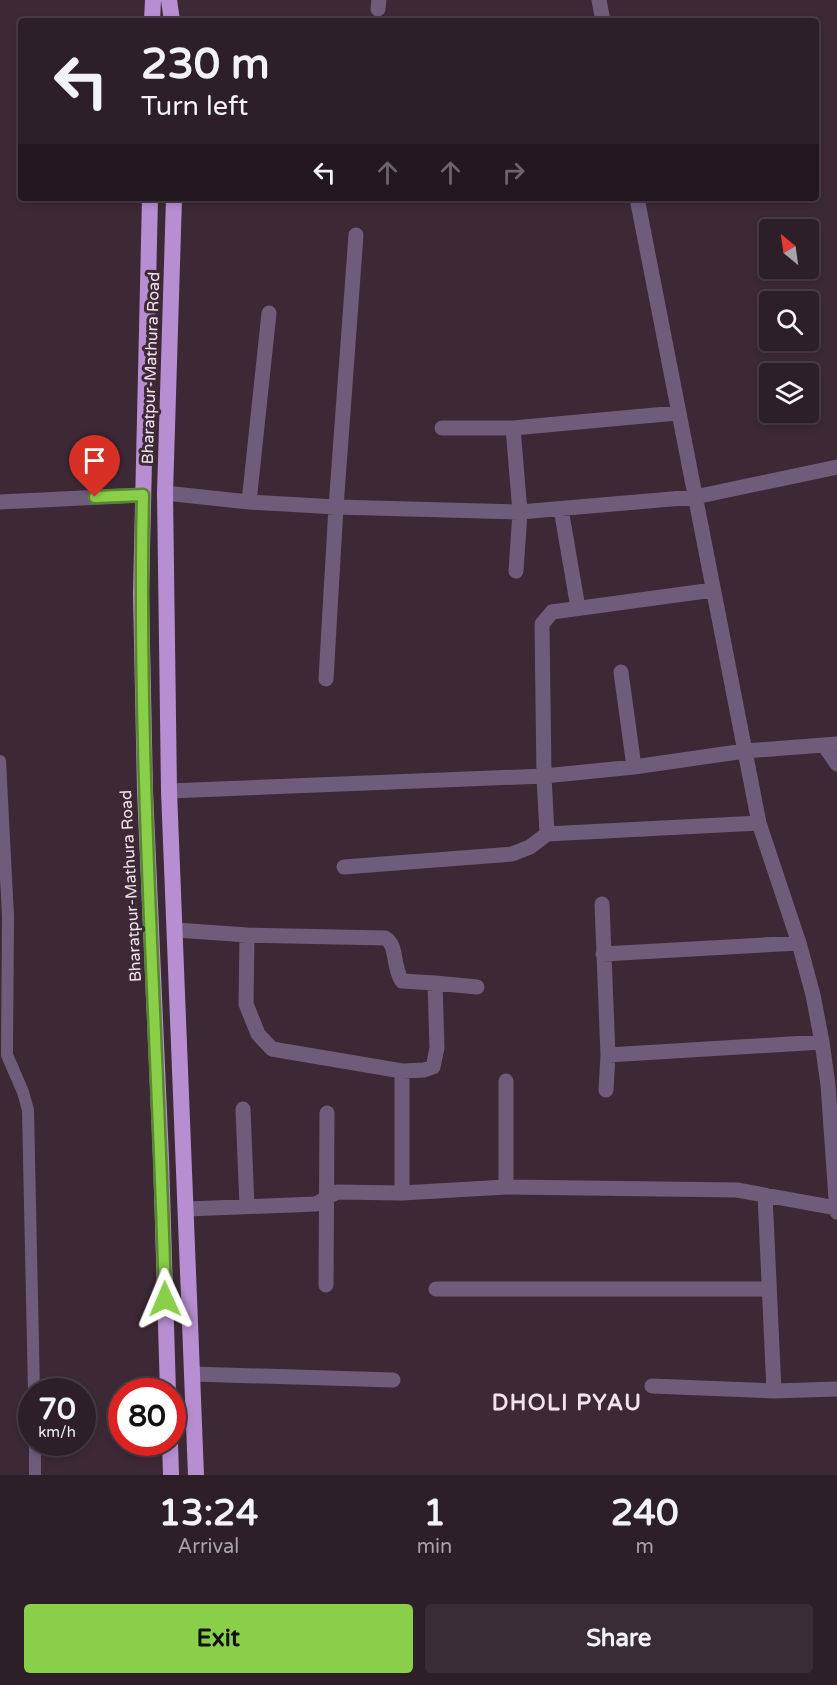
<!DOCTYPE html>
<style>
:root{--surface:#2d1f28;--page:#392c34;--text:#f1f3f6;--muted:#a7a2a8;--line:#483d45;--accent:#89cf49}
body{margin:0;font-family:"Varela Round",sans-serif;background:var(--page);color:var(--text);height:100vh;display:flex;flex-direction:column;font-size:22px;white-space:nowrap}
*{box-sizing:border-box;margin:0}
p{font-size:20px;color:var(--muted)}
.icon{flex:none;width:33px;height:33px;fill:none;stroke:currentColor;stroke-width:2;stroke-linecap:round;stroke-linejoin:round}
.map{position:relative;height:1475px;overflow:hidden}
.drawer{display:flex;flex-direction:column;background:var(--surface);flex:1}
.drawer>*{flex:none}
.guide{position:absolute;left:18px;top:18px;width:801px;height:183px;border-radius:6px;box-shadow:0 3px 9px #0003,0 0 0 2px var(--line);background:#2d1f28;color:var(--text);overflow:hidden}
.needle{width:39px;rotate:331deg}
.controls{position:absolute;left:759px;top:219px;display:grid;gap:12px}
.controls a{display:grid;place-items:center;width:60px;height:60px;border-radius:6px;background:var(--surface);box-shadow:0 3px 9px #0003,0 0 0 2px var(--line);font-size:30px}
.speed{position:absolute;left:18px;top:1378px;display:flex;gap:12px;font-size:30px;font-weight:700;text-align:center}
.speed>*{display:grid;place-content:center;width:78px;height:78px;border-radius:50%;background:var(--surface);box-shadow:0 3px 9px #0003,0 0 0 2px var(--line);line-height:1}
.speed small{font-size:15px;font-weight:400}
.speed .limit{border:9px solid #d22;background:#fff;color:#111}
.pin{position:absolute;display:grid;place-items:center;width:51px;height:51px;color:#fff;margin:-62px -26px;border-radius:50% 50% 50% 0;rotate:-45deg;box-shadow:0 0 6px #0007}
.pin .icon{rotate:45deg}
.me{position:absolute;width:66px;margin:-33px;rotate:359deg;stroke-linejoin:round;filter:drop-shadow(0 0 4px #0008)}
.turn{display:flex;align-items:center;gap:21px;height:126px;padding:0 24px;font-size:27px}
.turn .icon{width:78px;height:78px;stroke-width:2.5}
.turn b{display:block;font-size:42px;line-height:51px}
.lanes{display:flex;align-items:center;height:57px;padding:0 24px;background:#0003;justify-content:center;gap:30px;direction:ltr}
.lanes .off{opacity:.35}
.eta{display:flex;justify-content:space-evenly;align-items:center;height:102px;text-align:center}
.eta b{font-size:36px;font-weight:700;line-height:42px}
.button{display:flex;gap:12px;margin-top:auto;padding:12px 24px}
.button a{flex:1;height:69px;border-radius:6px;background:var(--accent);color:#111;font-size:24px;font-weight:700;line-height:69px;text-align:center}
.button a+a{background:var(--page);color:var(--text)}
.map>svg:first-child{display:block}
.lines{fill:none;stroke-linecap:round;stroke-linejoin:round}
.service{stroke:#6e5c7a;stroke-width:12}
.minor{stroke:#6e5c7a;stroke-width:15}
.trunk{stroke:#b78ed2;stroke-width:16}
.route-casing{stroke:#59872f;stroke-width:15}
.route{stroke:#89cf49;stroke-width:10}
.labels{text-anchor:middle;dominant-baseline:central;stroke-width:6;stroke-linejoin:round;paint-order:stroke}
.street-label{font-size:16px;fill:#f1e4eb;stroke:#3c2935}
.district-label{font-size:22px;font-weight:bold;letter-spacing:1.5px;fill:#f1e4eb;stroke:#3c2935}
</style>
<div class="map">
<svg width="837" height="1475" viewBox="0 0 837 1475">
<rect width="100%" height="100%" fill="#3c2935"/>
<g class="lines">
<!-- service -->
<path class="service" d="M0,761L8,916L7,1055L23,1092L28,1110L34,1392
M35,1443V1475"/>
<!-- minor -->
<path class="minor" d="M599,0L603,21
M378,9L379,0
M637,198L759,823L799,943L813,995L822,1042L828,1085L837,1212
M442,428H513L677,413
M513,428L520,512L516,571
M165,493L249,502L336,507L520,512L695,497L837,467
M0,502L143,495
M249,502L269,313
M561,509L578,608
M621,672L634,767
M326,679L336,507L356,235
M824,745L837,764
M169,791L544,776L634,767L745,751L837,744
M547,834L759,823
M344,867L512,854L530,847L547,834L544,776L542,624L552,612L713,590
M602,904L608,1055L606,1090
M176,930L247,935L385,938C398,945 392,966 402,981L435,983
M247,935L246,1004L258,1034L272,1049L402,1071L424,1070L433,1067L437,1048L435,983L477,987
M603,954L799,943
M608,1055L822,1042
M402,1071V1193
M243,1109L247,1207
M506,1187V1081
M765,1195L774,1391
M187,1209L316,1204L337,1192L402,1193L506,1187L737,1190L837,1208
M326,1285L327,1113
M436,1289H769
M193,1374L393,1380
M652,1386L774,1391L837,1389"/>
<!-- trunk -->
<path class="trunk" d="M169,0L172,21
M152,21L153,0
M150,198L141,594L145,790L161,1158L168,1392
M174,198L165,493L169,791L196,1475
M170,1443L171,1475"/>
</g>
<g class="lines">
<defs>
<path id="route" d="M95,497L143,495C137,763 158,1031 165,1299"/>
</defs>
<!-- route casing -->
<use href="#route" class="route-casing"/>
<!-- route -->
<use href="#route" class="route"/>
</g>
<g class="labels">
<!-- street labels -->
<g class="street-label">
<text transform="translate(151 368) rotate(-88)">Bharatpur-Mathura Road</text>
<text transform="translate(131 886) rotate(-93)">Bharatpur-Mathura Road</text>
</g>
<!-- district labels -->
<g class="district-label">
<text x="567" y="1403">DHOLI PYAU</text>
</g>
</g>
</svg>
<div class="controls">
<a><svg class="needle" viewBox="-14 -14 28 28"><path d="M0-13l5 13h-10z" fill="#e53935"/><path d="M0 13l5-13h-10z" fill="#a7a2a8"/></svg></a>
<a><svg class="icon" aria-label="search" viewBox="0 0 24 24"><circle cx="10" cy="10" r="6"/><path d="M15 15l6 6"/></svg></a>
<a><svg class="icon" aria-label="layers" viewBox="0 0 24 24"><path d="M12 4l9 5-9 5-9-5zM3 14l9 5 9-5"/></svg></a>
</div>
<div class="speed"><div>70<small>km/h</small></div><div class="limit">80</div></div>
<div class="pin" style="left:95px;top:497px;background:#d93025"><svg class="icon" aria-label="arrive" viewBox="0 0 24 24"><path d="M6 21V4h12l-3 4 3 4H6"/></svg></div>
<svg class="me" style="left:165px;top:1299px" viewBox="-20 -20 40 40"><path d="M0-17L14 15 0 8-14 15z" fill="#89cf49" stroke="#fff" stroke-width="4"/></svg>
<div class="guide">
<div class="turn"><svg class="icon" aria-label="left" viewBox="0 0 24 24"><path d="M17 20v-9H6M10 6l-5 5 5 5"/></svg><div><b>230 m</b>Turn left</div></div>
<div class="lanes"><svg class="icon" aria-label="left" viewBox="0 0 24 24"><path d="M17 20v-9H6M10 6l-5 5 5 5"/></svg><svg class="icon off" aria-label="ahead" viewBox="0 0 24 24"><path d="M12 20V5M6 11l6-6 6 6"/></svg><svg class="icon off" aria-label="ahead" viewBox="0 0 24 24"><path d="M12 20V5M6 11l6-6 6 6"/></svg><svg class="icon off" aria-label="right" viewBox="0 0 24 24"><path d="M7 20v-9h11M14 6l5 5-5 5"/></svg></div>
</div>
</div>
<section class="drawer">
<div class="eta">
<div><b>13:24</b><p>Arrival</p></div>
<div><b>1</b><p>min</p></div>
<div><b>240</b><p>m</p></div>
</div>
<div class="button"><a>Exit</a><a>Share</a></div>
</section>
